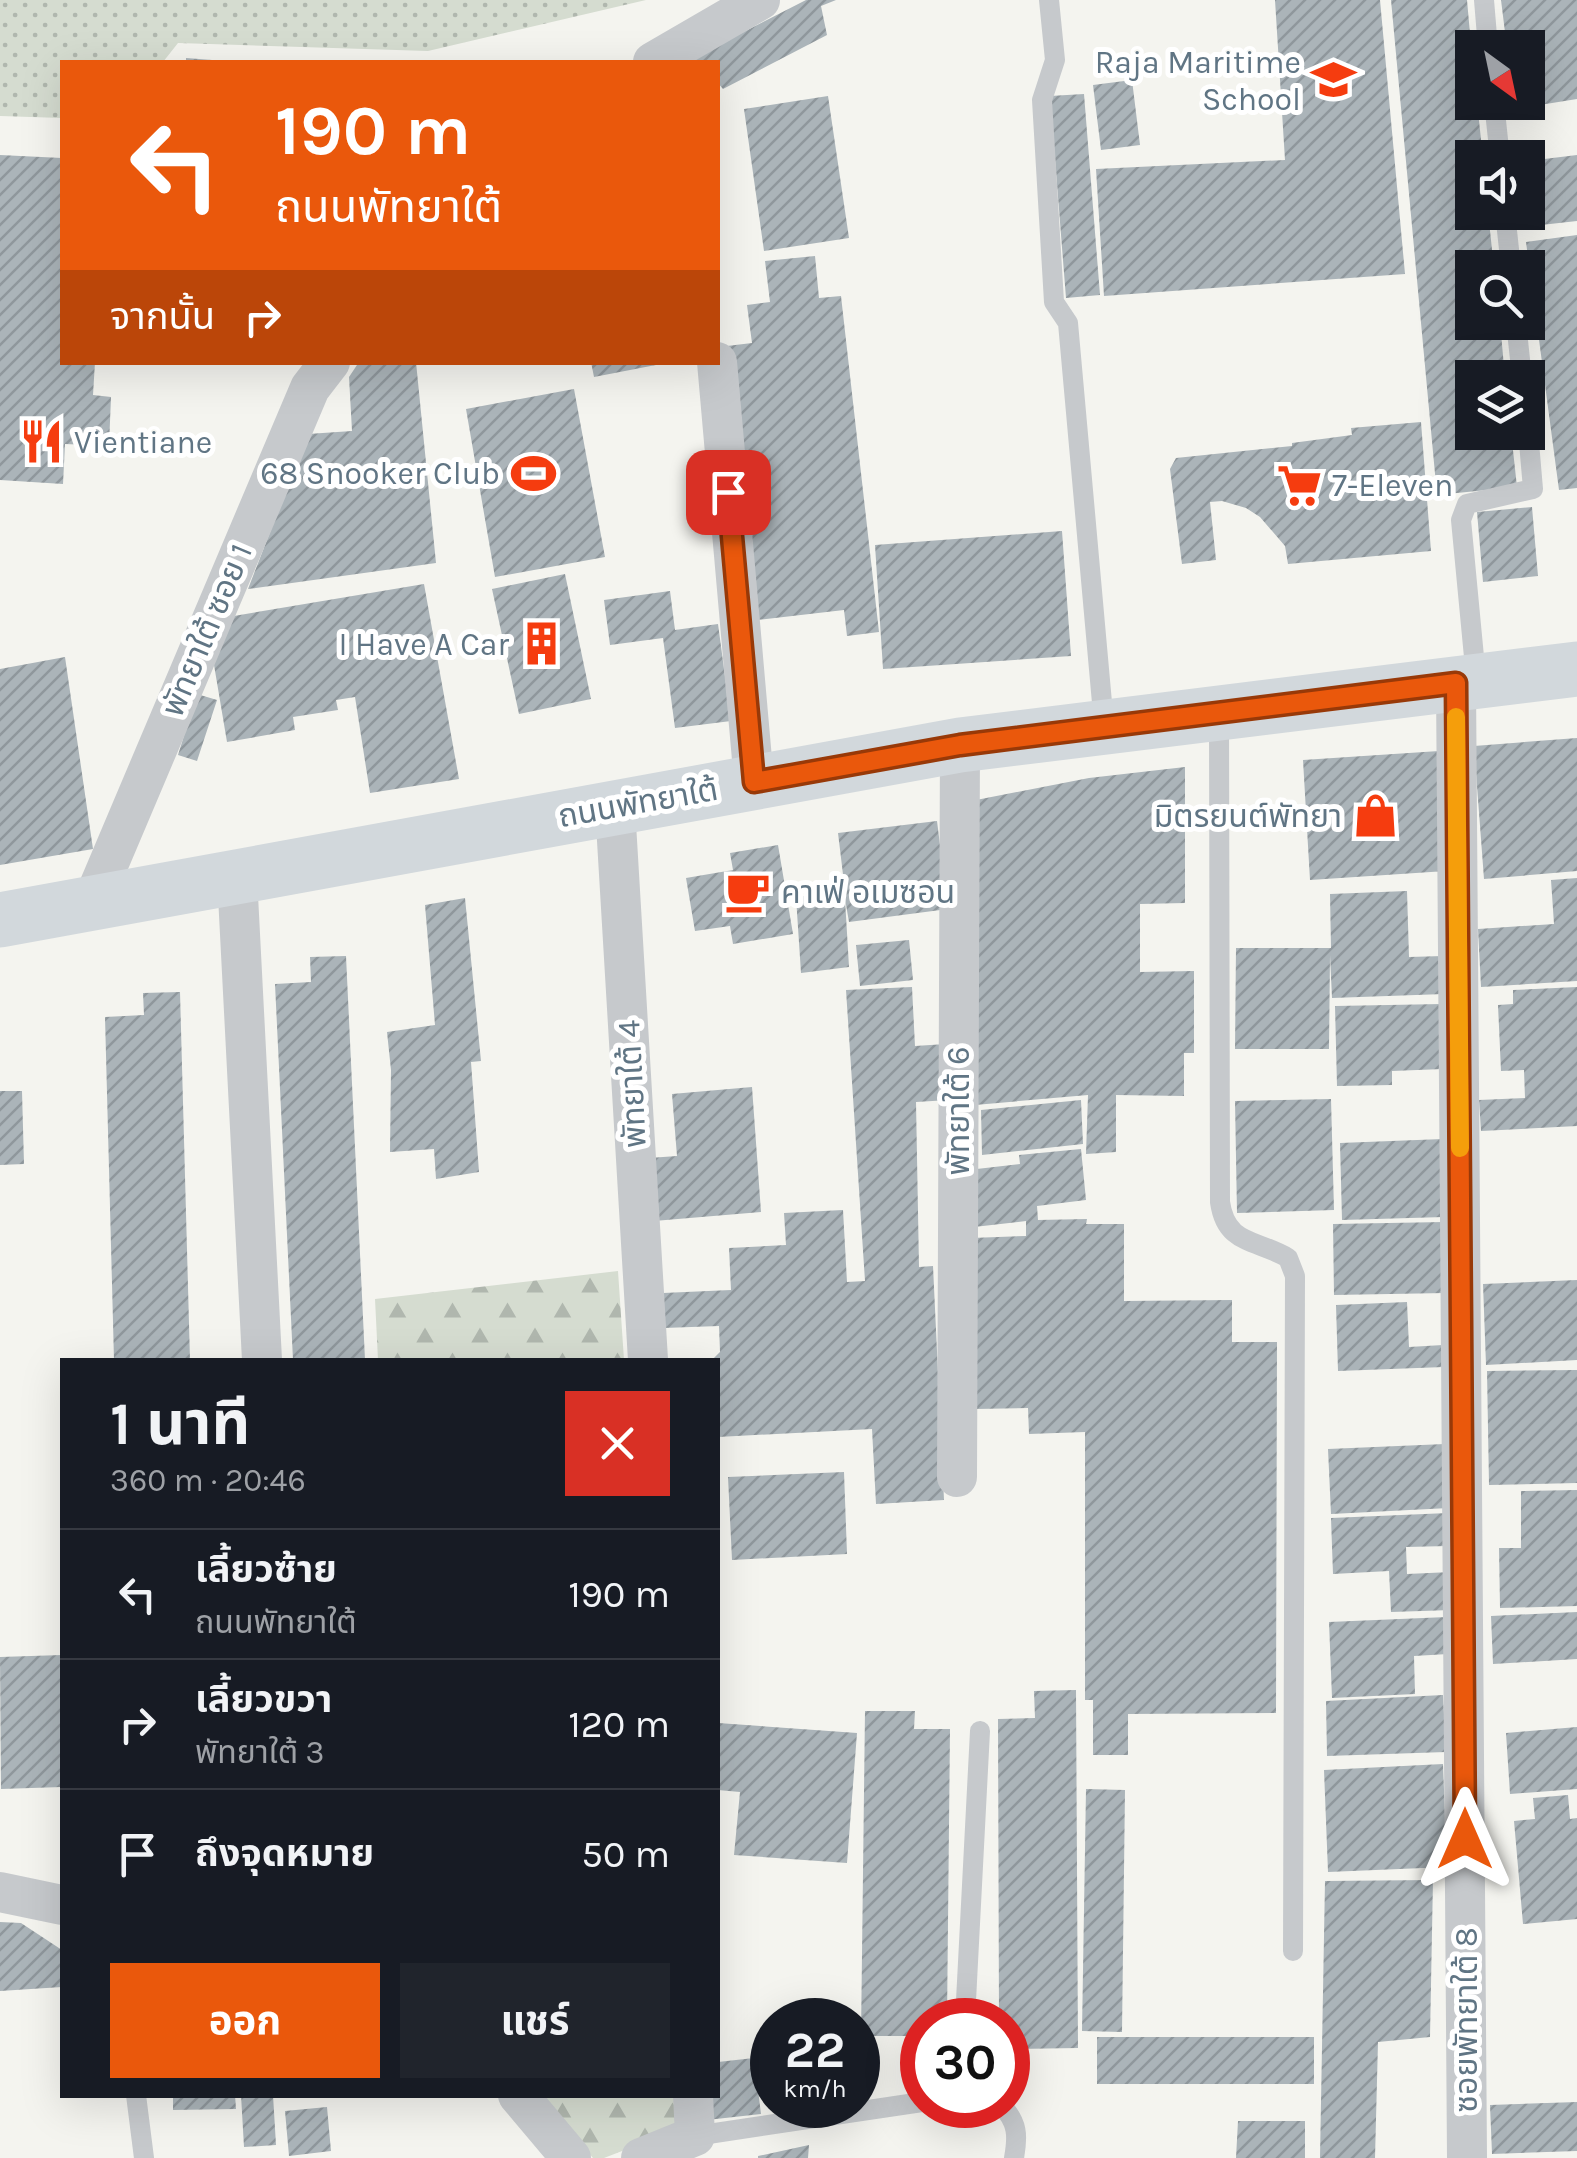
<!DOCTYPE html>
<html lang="th">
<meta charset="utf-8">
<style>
:root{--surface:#171b24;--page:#20242c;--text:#f1f3f6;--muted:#9ea1a6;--line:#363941;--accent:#ea580c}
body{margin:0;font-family:Karla,"Noto Sans Thai",sans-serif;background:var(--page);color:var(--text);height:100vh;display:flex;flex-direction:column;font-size:38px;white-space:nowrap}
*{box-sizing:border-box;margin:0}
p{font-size:32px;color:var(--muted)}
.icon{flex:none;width:55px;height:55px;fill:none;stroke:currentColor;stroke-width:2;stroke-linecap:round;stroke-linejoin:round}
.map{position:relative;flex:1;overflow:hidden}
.panel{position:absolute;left:60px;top:1358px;width:660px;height:740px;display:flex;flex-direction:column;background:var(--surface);border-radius:0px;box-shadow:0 10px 40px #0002}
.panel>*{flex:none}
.hud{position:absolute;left:60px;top:60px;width:660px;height:305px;border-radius:0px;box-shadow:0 10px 40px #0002;background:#ea580c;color:#fff;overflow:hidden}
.needle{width:65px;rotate:147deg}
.buttons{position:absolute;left:1455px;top:30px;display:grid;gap:20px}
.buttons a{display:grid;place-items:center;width:90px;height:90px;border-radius:0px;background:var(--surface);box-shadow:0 10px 40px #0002;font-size:50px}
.speed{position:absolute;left:750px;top:1998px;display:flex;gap:20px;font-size:50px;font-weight:700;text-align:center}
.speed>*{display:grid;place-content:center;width:130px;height:130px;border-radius:50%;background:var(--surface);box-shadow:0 10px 40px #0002;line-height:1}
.speed small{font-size:25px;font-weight:400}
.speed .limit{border:15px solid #d22;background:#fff;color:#111}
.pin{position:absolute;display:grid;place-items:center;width:85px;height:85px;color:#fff;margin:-42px;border-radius:20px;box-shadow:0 5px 15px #0006}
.me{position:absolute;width:110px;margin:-55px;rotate:0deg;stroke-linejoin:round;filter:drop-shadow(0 0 8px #0008)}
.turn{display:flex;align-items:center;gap:35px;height:210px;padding:0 50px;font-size:45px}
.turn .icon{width:130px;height:130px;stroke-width:2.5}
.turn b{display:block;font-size:70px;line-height:85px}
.then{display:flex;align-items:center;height:95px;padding:0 50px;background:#0003;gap:20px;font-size:38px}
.round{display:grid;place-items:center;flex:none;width:105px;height:105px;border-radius:0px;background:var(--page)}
.summary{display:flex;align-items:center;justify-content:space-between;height:170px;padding:0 50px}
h1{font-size:60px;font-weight:700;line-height:75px}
.primary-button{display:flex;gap:20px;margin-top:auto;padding:20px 50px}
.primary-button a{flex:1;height:115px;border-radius:0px;background:var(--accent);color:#fff;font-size:40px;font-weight:700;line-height:115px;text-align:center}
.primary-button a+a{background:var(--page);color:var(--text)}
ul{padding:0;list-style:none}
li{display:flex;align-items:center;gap:30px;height:130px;padding:0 50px;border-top:2px solid var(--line)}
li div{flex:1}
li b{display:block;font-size:38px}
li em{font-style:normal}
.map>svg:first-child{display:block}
.grass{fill:url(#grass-dots)}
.forest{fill:url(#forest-firs)}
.building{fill:url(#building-hatch)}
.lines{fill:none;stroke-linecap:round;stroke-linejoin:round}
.lane{stroke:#c6c9cc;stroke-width:20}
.street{stroke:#c6c9cc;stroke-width:40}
.secondary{stroke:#d2d8dc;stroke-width:55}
.route-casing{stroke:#983908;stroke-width:25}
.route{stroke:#ea580c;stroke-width:18}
.slow{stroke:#f59e0b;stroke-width:18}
.labels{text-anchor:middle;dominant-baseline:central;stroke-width:10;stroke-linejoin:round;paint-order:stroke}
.poi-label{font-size:32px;fill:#607584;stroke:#fff;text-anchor:end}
.street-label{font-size:32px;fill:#607584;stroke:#fff}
</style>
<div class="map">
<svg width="1577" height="2158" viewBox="0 0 1577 2158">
<defs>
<pattern id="grass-dots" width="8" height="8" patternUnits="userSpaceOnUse" patternTransform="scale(2.5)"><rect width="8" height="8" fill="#d5dcd0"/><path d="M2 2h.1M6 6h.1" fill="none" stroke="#b0b7ae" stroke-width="1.8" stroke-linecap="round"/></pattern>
<pattern id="forest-firs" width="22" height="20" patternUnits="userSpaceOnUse" patternTransform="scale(2.5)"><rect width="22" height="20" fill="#d5dcd0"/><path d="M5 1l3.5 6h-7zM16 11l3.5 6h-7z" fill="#b0b7ae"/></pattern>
<pattern id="building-hatch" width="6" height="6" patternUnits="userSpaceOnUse" patternTransform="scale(2.5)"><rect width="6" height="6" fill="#abb4b9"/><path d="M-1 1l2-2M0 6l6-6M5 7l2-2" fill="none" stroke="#8f979c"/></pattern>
</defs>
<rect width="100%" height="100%" fill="#f4f4ef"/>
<!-- grass -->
<path class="grass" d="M0,0H646L428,51L178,43L163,62H62V118L0,116Z"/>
<!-- forest -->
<path class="forest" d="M618,1271L624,1360H378L375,1299Z
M541,2095H677L679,2129L604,2158H593Z"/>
<!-- building -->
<path class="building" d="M806,0H836L821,6L827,35L723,89L718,83V62H685Z
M1275,0H1380L1405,274L1104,296L1096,169L1285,160Z
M1391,0H1467L1472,56V102H1477L1483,158H1472V212H1488L1494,268H1472V322H1500L1505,378H1472V432H1511L1517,487L1437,495Z
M1501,0H1577V99L1515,109V102H1528V48H1507Z
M186,58L212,60L211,62H186Z
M1132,80L1140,145L1101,150L1093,85Z
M1084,94L1100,295L1066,298L1050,96Z
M828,96L849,238L764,251L744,109Z
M0,155L62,158V362H95L93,395L111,397L109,446L65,444L63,484L0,480Z
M1577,155V221L1532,226L1528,161Z
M1577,235V488L1559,490L1526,242Z
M815,256L819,298L841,296L879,632L847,636L844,610L757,620L727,346L752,343L747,305L770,302L765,261Z
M359,362H416L436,563L248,589L308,434L352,431L349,377Z
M591,362H661V364L594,377Z
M574,389L605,557L495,577L466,409Z
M1421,422L1431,551L1288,564L1285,546L1260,517L1246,508L1222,501L1210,502L1216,560L1182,564L1170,469L1176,458L1292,446V443L1352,435L1351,428Z
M1532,507L1538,576L1483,582L1477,512Z
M1062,531L1071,656L883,669L875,545Z
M565,574L591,699L519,714L492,589Z
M424,584L459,779L370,793L355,697L336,700L338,710L293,717L295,730L227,742L213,659L228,617Z
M670,591L675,630L718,624L731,721L675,728L663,638L610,645L604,600Z
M65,657L93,849L0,865V669Z
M197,694L217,700L197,761L178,755Z
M1577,738V871L1484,879L1474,746Z
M1439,751L1446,871L1310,880L1303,760Z
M1185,767V903L1140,904V972L1194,971V1053H1184V1096L1116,1095V1152L1086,1154L1088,1095L975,1105L971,801L1089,778Z
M937,821L948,909L849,922L845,899L849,967L801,973L796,897L845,891L838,833Z
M778,845L793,934L733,944L730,926L695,931L686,878L733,870L730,853Z
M1577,878V981L1481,987L1478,929L1554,924L1551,880Z
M1407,891L1409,957L1443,956L1444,994L1332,998L1330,955L1329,1049H1235L1236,948H1331L1330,894Z
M465,898L481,1061L471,1062L479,1172L436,1179L434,1149L390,1152L391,1070L387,1032L435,1025L425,905Z
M909,940L913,980L860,986L856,945Z
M346,956L365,1360H293L275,984L311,982L310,957Z
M912,987L915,1046L946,1044L949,1100L916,1102L919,1267L933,1266L944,1500L876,1504L872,1429L718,1437V1360H712L720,1352L719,1326L664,1328L663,1293L731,1290L729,1248L786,1245L784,1213L843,1210L847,1282L865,1281L846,990Z
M1577,987V1126L1481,1131L1479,1100L1525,1098L1524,1070L1501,1071L1498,1005L1513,1004V990Z
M180,992L190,1360H114L105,1017L144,1015L143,993Z
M1442,1004L1443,1069L1392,1071V1085L1337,1086L1335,1006Z
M752,1087L761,1212L654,1221L649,1158L677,1156L672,1094Z
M0,1091H22L24,1164L0,1165Z
M1331,1099L1334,1210L1237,1213L1235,1101Z
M1081,1100L1083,1144L982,1155L981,1110Z
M1443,1139L1444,1217L1342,1220L1340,1143Z
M1081,1149L1086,1200L1037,1206L1038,1220L1087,1219L1086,1224H1124V1301L1232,1300V1342H1277L1276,1713L1128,1714V1755H1093V1700H1085V1432L1029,1434L1028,1408L975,1409L971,1238L1026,1236V1221L974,1227L968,1170L1020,1164L1019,1155Z
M1444,1222L1446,1293L1334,1295L1333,1224Z
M1577,1280V1360L1486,1365L1483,1284Z
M1407,1302L1409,1347L1443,1345L1444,1367L1338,1371L1336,1305Z
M1577,1370V1483L1489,1485L1487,1371Z
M1445,1444L1449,1508L1331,1514L1328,1449Z
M844,1472L847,1554L732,1560L728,1477Z
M1577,1490V1606L1500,1608L1499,1548H1521V1491Z
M1448,1513V1546L1406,1547L1407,1574L1451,1572L1452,1610L1391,1612L1389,1571L1333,1574L1331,1518Z
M1577,1612V1659L1493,1664L1491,1616Z
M1447,1617L1448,1654L1414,1656L1415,1694L1332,1698L1329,1622Z
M62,1655V1787L1,1789L0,1657Z
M1076,1690L1078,2048L1008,2049V2020H999L998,1719L1035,1718L1034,1691Z
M1443,1695L1446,1752L1327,1756L1326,1701Z
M865,1711H915L914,1729H950L947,2020H922V2036H861Z
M718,1723L857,1733L847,1863L734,1855L740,1792L718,1790Z
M1577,1727V1789L1510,1794L1506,1733Z
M1443,1764L1447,1867L1328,1872L1324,1770Z
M1086,1789L1125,1790L1122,2032L1082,2031Z
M1568,1795L1570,1819L1577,1818V1919L1523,1924L1514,1821L1535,1819L1533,1798Z
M1433,1880L1430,2037L1378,2042L1375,2158H1320L1325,1881Z
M0,1922L21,1923L62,1950V1987L0,1991Z
M1097,2037H1314V2084H1097Z
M754,2058L761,2114L707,2120L704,2095H718V2062Z
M173,2095H235L236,2109L173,2110Z
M241,2095H273L276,2145L244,2147Z
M1577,2102V2151L1492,2154L1490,2105Z
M327,2107L331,2151L289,2156L285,2111Z
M1238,2121H1305V2158H1236Z
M809,2145L808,2158H758V2156Z"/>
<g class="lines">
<!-- lane -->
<path class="lane" d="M1049,0L1055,60L1042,100L1054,302L1068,323L1104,725
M1484,0L1488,48
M1494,102L1500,158
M1505,212L1511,268
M1516,322L1522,378
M1476,678L1461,520L1467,504L1533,489L1528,431
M1219,715L1220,1202C1226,1245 1256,1239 1288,1258L1295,1276L1293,1951
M965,2020L980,1731
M136,2095L144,2158
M1001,2105C1018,2122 1018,2136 1014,2158
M695,2136L922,2102"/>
<!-- street -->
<path class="street" d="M653,62L760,0
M717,362L754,782
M1456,683L1467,2158
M615,807L648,1360
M237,876L262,1360
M92,903L310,388L330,362
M957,1477L960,745
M0,1892L62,1905
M518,2095L571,2158
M641,2158L695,2136L693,2095"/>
<!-- secondary -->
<path class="secondary" d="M0,920L960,745L1577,669"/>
</g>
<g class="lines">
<defs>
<path id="route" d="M728,492L754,782L960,745L1456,683L1465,1839"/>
</defs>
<!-- route casing -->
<use href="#route" class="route-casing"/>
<!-- route -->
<use href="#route" class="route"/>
<!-- slow -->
<path class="slow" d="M1456,717L1460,1148"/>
</g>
<!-- icons -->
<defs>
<symbol id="school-bare" viewBox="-9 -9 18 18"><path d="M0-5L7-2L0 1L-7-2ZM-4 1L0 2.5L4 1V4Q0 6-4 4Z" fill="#f53c0f" stroke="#fff" stroke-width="2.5" paint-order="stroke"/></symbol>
<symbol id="restaurant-bare" viewBox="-9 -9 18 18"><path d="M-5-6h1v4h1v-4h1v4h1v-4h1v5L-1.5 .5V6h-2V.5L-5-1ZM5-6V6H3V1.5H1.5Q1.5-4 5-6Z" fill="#f53c0f" stroke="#fff" stroke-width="2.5" paint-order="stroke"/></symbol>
<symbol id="stadium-bare" viewBox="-9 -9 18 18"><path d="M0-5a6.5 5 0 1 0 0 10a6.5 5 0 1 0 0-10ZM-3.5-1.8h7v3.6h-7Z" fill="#f53c0f" stroke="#fff" stroke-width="2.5" paint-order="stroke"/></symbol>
<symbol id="supermarket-bare" viewBox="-9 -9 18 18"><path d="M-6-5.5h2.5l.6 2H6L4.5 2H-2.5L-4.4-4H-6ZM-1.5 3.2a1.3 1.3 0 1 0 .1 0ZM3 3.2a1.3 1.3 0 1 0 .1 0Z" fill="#f53c0f" stroke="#fff" stroke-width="2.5" paint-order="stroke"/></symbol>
<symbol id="building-bare" viewBox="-9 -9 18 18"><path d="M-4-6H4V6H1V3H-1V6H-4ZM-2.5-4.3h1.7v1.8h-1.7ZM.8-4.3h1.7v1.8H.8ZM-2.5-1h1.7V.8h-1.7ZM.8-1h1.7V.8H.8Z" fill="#f53c0f" stroke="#fff" stroke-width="2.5" paint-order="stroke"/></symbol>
<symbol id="shop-bare" viewBox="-9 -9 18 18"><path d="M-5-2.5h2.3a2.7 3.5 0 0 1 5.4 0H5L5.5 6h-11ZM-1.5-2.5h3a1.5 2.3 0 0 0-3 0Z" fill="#f53c0f" stroke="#fff" stroke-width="2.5" paint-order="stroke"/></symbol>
<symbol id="cafe-bare" viewBox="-9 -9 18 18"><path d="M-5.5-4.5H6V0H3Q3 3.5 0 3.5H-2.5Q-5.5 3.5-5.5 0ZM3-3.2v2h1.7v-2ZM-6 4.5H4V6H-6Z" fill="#f53c0f" stroke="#fff" stroke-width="2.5" paint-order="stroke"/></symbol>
</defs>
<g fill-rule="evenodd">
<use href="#school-bare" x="1302" y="48" width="63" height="63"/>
<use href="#restaurant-bare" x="10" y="410" width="63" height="63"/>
<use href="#stadium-bare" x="502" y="442" width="63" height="63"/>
<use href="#supermarket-bare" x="1268" y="454" width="63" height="63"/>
<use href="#building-bare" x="510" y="612" width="63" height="63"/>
<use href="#shop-bare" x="1344" y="784" width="63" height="63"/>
<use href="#cafe-bare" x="716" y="860" width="63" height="63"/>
</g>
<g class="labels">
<!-- poi labels -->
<g class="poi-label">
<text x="1301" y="62">Raja Maritime<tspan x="1301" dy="37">School</tspan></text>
<text x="74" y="442" text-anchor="start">Vientiane</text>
<text x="500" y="473">68 Snooker Club</text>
<text x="1332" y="485" text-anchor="start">7-Eleven</text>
<text x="509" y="644">I Have A Car</text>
<text x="1342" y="816">มิตรยนต์พัทยา</text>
<text x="781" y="892" text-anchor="start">คาเฟ่ อเมซอน</text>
</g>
<!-- street labels -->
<g class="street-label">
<text transform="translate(207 630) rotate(-67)">พัทยาใต้ ซอย 1</text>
<text transform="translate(638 803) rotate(-10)">ถนนพัทยาใต้</text>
<text transform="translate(632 1084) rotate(-93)">พัทยาใต้ 4</text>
<text transform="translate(958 1111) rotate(-90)">พัทยาใต้ 6</text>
<text transform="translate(1466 2020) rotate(-90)">ซอยพัทยาใต้ 8</text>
</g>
</g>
</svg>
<div class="buttons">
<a><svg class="needle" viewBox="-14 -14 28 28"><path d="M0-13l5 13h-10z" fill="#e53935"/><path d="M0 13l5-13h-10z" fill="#9ea1a6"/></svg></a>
<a><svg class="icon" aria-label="sound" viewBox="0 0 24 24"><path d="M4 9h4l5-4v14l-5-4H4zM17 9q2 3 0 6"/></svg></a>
<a><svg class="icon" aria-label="search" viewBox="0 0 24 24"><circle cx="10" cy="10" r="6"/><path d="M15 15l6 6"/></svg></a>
<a><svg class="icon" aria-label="layers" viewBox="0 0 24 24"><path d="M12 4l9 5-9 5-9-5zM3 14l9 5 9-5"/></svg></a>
</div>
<div class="speed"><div>22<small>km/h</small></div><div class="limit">30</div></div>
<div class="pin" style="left:728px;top:492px;background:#d93025"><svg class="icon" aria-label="arrive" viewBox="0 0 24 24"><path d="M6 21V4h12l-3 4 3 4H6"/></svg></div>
<svg class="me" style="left:1465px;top:1839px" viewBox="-20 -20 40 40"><path d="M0-17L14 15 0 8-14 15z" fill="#ea580c" stroke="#fff" stroke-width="4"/></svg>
<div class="hud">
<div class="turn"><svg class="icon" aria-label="left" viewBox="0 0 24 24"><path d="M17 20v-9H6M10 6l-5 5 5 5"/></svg><div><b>190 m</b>ถนนพัทยาใต้</div></div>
<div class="then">จากนั้น<svg class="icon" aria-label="right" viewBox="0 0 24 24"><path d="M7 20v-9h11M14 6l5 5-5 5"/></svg></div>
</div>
<section class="panel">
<div class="summary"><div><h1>1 นาที</h1><p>360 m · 20:46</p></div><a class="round" style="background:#d93025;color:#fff"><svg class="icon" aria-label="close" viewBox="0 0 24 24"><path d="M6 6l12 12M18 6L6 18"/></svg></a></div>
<ul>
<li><svg class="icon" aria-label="left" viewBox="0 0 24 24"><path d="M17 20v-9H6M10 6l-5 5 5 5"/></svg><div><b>เลี้ยวซ้าย</b><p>ถนนพัทยาใต้</p></div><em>190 m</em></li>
<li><svg class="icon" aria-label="right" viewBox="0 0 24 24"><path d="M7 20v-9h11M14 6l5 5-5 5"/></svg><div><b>เลี้ยวขวา</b><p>พัทยาใต้ 3</p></div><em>120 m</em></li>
<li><svg class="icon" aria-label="arrive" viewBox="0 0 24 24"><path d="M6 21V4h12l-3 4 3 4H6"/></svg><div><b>ถึงจุดหมาย</b></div><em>50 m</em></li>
</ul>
<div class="primary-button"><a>ออก</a><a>แชร์</a></div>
</section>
</div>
